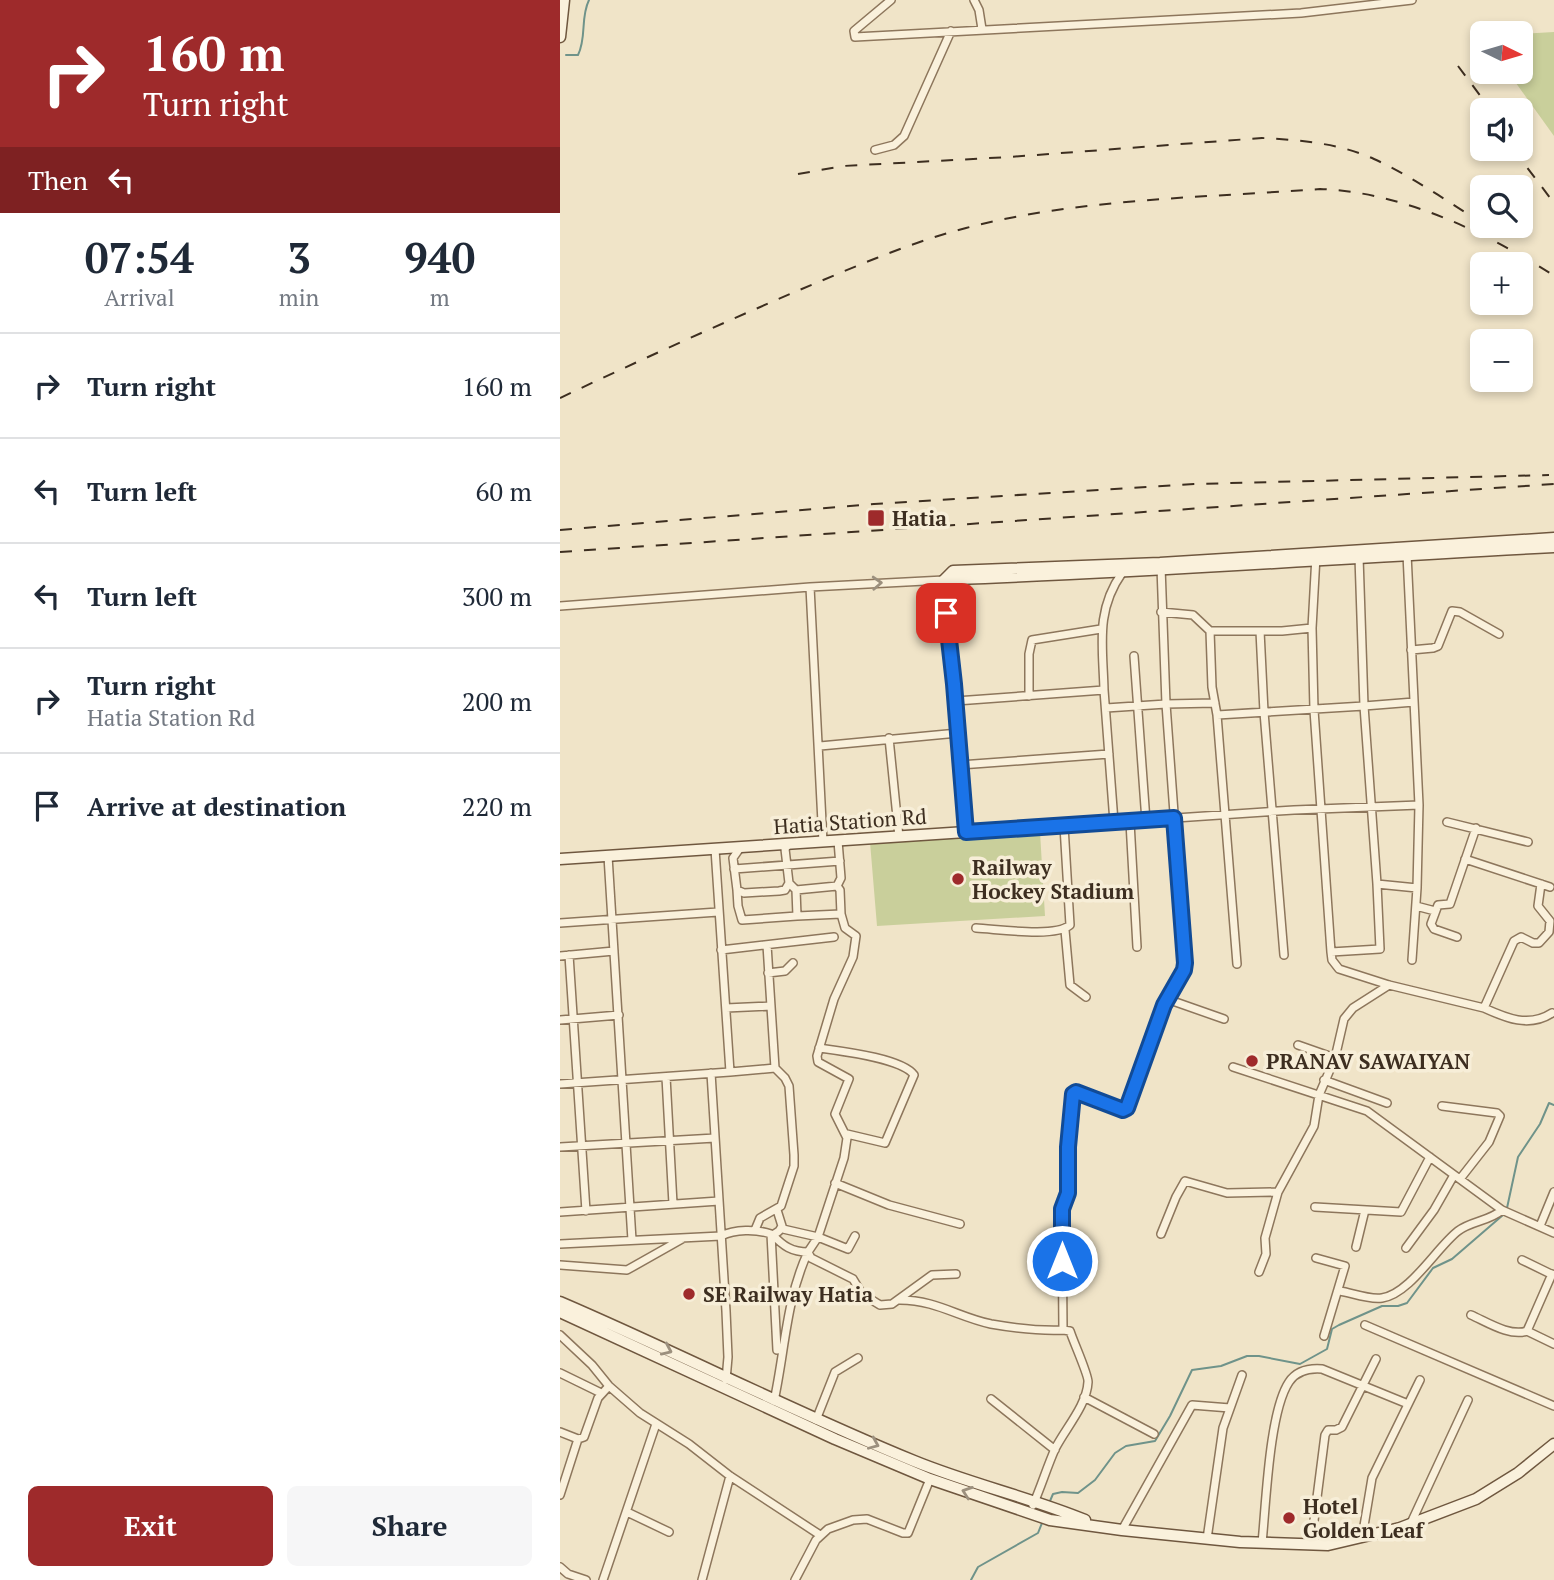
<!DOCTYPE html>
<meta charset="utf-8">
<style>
:root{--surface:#fff;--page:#f6f6f7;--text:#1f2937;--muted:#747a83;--line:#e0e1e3;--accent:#9e2a2b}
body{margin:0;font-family:"PT Serif",serif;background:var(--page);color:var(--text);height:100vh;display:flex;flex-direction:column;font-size:26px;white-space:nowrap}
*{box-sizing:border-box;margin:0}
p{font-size:23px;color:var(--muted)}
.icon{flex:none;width:38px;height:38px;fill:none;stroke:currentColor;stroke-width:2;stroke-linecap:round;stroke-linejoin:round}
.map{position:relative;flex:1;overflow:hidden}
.details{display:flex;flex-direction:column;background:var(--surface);width:560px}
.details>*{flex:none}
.banner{background:#9e2a2b;color:#fff;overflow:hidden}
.needle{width:46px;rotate:95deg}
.buttons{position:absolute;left:910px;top:21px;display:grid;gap:14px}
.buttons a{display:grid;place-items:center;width:63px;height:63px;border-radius:10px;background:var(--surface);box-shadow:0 4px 10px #0003;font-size:35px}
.pin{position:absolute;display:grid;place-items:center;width:60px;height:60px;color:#fff;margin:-30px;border-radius:14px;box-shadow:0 4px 10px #0006}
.me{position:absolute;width:77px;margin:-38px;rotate:0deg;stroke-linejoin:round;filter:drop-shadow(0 0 5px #0008)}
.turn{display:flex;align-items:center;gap:24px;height:147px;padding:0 28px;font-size:32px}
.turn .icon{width:91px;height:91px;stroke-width:2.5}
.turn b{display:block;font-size:49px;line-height:60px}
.then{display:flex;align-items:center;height:66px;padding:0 28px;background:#0003;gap:14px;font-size:26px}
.eta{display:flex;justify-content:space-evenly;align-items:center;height:119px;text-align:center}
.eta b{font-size:42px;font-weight:700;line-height:49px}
.action{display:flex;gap:14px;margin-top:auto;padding:14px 28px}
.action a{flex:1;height:80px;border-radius:10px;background:var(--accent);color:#fff;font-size:28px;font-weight:700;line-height:80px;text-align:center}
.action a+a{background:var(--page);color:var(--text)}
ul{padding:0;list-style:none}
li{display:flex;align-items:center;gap:21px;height:105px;padding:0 28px;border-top:2px solid var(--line)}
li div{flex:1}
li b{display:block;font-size:26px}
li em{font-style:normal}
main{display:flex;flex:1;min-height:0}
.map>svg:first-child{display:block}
.green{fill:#c9cf9b}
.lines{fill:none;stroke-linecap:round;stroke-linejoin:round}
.stream{stroke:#6f938a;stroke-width:2}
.street-casing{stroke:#8d765c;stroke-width:10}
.secondary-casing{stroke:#6f573f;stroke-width:13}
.street{stroke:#faf1dc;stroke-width:7}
.secondary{stroke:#faf1dc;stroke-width:10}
.rail{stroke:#3d2e20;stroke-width:2;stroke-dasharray:12 12;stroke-linecap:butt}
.oneway{stroke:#9c907e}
.route-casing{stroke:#114b97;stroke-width:18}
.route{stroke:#1a73e8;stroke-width:12}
.poi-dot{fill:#9e2a2b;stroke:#f7eed8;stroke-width:2.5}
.labels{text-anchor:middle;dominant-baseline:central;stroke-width:7;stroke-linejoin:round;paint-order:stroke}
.poi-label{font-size:21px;font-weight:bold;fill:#3d2e20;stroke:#f7eed8;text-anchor:start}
.street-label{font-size:21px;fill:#3d2e20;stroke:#f7eed8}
</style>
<main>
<section class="details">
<div class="banner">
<div class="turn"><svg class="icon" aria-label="right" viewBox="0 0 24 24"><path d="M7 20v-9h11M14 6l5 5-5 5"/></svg><div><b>160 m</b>Turn right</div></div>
<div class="then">Then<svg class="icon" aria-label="left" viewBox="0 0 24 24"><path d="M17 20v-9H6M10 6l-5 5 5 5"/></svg></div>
</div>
<div class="eta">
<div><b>07:54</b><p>Arrival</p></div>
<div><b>3</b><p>min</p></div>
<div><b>940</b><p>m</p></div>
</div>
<ul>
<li><svg class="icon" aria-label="right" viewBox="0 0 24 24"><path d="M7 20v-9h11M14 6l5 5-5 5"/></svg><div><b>Turn right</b></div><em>160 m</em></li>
<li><svg class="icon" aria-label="left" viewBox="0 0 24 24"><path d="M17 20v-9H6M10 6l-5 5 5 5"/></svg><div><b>Turn left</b></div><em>60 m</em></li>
<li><svg class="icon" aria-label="left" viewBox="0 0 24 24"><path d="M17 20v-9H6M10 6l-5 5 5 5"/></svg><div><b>Turn left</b></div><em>300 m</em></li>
<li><svg class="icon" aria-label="right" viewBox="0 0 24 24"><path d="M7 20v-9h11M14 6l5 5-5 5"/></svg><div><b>Turn right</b><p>Hatia Station Rd</p></div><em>200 m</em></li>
<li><svg class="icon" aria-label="arrive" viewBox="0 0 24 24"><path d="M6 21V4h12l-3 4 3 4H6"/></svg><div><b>Arrive at destination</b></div><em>220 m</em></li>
</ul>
<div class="action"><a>Exit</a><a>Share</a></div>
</section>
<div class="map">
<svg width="994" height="1580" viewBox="0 0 994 1580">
<rect width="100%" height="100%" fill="#f0e4c8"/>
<!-- green -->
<path class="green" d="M994,32V136L948,72H961V34Z
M480,832L485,916L317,926L310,842Z"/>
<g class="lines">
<!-- stream -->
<path class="stream" d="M6,55H18C27,37 20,18 29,0
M947,1208L958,1157L980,1124L989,1103L994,1105
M490,1501L493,1494L502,1492L518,1493L535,1480L555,1453L566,1446L595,1441L610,1416L632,1370L661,1366L687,1356H699L740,1364L767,1349L772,1329L779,1325L822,1306H838L847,1303L873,1268L892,1259L943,1215
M411,1580L418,1567L478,1533L482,1523"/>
<defs>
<path id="street" d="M331,0L294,31L295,37L741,13L852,0
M414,0L419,10L422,29
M315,150L334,145L344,136L391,31
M756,556L752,628L722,631H650L652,687L657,715L804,706L817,884L857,888L859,805
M799,557L804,706L854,702
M250,587L263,842
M0,606L250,587L384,580
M601,612L633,615L650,631
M752,628L754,710L771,952L820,949L817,884
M700,631L704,712L724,955
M851,650L873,648L878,646L892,611L900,612L939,634
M574,656L586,821
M544,690C543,647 535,611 562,573
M469,696V654L472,640L541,629
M396,701L544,690L554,822
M546,708L606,704L655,703
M657,715L677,964
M329,738L339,837
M260,746L398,733
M400,765L549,754
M570,822L577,947
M887,822L968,842
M406,832L734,810L859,805L847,554
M228,845L225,849L229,883L236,890L277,886L281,878L278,841
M180,848L173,858L177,890L184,893L219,891L225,890L229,883
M48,856L72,1240
M905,859L990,887
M174,869L280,861
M177,890L178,906L182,920L237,916
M236,890L237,916L281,914L280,890L277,886
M856,906L875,911
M281,914L285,928L296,936L293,957L274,999L257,1056L258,1062L289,1079L275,1114L287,1138L284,1158L258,1237L288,1249L295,1236
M0,923L158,912
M416,928C438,929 495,938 510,925L504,826
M505,930L510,985L526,997
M897,937L874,929L871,924L878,905L890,904L916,828
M207,945L215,1068
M161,950L274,937
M771,952L772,960L779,969L829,985L924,1008L954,941L961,937L973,943H979L989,932L990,921L978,906L981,884
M9,955L26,1211
M0,956L54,951
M852,960L857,888
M208,973L225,971L233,963
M607,999L664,1019
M166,1008L211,1006
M924,1008C946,1018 969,1028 992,1013
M0,1020L59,1015
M738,1045L775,1058
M259,1048C280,1051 342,1058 354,1075L325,1143L287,1134
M673,1067L807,1111L942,1210L994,1233
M170,1072L215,1068L225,1078L229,1086L234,1155V1166L221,1206L200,1218L195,1230
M151,1073L166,1311L168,1357L166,1380
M106,1077L113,1204
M764,1080L827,1103
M0,1084L170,1072L155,849
M882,1106L937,1113L940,1116L929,1142L900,1179
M0,1147L155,1138
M275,1183L329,1205L400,1224
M755,1207L841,1212L870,1157
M0,1212L159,1201
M222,1226L223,1229L258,1237L248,1252L251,1258L293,1279L302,1294L320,1305L332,1304L372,1275L396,1274
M980,1226L994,1192
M601,1234L616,1197L625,1181L667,1193L718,1192L754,1126L759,1095L775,1058L784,1019L793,1008L829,985
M0,1244L161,1236C175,1229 196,1229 211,1234L217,1350
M796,1247L805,1210
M846,1248L874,1210L894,1175
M756,1258L785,1266L764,1336
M962,1260L993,1275
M0,1265L67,1270L122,1239
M699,1272L706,1254L705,1238L718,1192
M780,1291C792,1293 809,1300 822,1298C850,1294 877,1247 898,1231C911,1221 930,1221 942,1210
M340,1300C376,1300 398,1317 431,1324C454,1328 480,1331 503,1330
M911,1315C927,1322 950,1337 967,1331L992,1274
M805,1325L994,1406
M967,1331L994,1344
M0,1335L32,1365L49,1386L80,1413L129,1444L170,1476L260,1535
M0,1373L41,1393
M524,1397L594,1434
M431,1399L495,1450
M214,1401C225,1351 226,1299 248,1252C232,1252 223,1246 213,1235L219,1231L222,1226L217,1210
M256,1420L275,1372L298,1358
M0,1432L18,1439L24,1437L38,1398L49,1386
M0,1495L18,1439
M473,1505C481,1487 487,1467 495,1449C505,1429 527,1405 528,1382C529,1376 513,1341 510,1331L503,1330L502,1214L508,1193L512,1098L516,1092L563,1110L567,1108L604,1005L625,963L606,704L601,567
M67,1512L109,1532
M851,1523L908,1400
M562,1530L632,1405L670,1408
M802,1538L812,1478L860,1380
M647,1539L663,1428L682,1375
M702,1543C706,1505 709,1412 729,1382C737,1370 749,1368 762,1369L848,1404
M751,1544L765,1435L768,1430H776L782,1427L816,1359
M0,1567L8,1574L26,1580
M43,1580L96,1424
M142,1580L170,1476
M235,1580L256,1540L268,1529L293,1520L307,1519L343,1533H348L370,1479"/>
<path id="secondary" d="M0,37L4,0
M389,596L391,583L395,579C595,572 794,557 994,547
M0,859L406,832L394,684L382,598L384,580L393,571L600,563L994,538
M0,1302C119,1353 234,1412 354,1461C410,1484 469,1497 525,1520
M0,1312L275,1439L370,1479L490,1520L562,1530L680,1542L768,1545L840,1528L916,1499L958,1473L994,1444"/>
</defs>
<!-- street casing -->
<use href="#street" class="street-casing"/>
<!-- secondary casing -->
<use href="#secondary" class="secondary-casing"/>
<!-- street -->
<use href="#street" class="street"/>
<!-- secondary -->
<use href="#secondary" class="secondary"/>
<!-- rail -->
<path class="rail" d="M898,66L931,110
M953,149L994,203
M238,174L283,166L449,157L702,138C739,140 779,143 814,159C851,176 887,201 922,223
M0,398C78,361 158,325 237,291C292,268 348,243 406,228C521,198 642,198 760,189C841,192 921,230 990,273
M0,530L314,504L634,484L989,475
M0,552L994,484"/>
</g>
<!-- one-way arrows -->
<defs><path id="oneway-chevron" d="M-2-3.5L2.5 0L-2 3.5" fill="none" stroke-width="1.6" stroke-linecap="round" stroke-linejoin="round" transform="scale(1.75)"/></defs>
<g class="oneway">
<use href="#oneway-chevron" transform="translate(317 583) rotate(-3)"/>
<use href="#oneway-chevron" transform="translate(107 1350) rotate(24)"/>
<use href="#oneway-chevron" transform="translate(314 1444) rotate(23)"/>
<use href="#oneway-chevron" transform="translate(407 1492) rotate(-161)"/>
</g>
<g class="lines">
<defs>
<path id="route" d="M386,613L394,684L406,832L614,818L625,963L624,970L604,1005L567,1108L563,1110L516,1092L513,1094L508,1147V1193L502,1209V1261"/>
</defs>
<!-- route casing -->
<use href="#route" class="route-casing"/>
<!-- route -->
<use href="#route" class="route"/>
</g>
<!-- markers -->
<g class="poi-dot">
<rect x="307" y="509" width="18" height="18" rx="3.5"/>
<circle cx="398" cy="879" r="7"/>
<circle cx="692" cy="1061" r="7"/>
<circle cx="129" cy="1294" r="7"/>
<circle cx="729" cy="1518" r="7"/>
</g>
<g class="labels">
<!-- poi labels -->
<g class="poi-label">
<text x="332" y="518">Hatia</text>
<text x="412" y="867">Railway<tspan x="412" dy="24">Hockey Stadium</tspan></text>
<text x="706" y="1061">PRANAV SAWAIYAN</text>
<text x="143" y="1294">SE Railway Hatia</text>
<text x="743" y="1506">Hotel<tspan x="743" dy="24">Golden Leaf</tspan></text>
</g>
<!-- street labels -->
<g class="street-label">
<text transform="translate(290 821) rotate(-4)">Hatia Station Rd</text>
</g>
</g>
</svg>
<div class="buttons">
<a><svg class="needle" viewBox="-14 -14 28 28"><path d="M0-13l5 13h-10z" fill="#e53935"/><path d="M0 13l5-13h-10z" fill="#747a83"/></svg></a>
<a><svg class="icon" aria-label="sound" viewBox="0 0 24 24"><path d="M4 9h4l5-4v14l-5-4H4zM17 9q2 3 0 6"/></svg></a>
<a><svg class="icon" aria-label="search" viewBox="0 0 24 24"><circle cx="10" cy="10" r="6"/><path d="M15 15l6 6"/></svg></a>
<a>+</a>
<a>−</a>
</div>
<div class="pin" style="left:386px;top:613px;background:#d93025"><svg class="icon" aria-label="arrive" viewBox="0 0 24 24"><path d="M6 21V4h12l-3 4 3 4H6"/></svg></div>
<svg class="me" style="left:502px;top:1261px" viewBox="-20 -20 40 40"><circle r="17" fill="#1a73e8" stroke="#fff" stroke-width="3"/><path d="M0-11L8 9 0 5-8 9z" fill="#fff"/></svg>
</div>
</main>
